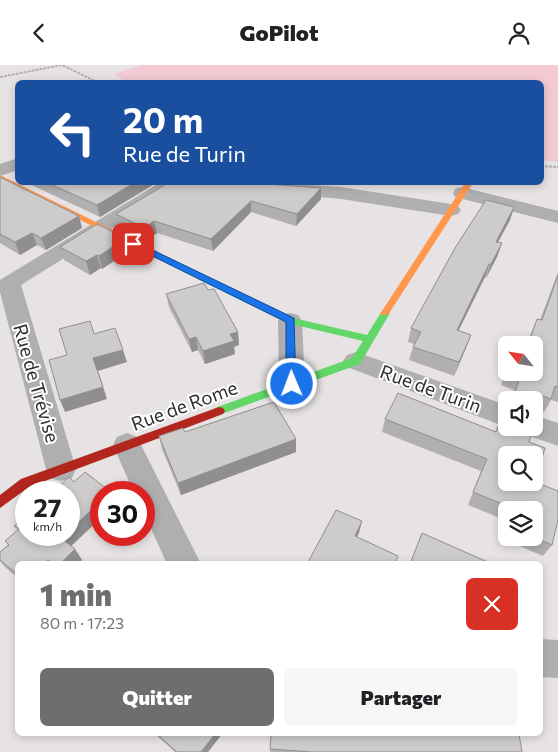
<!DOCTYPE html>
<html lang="fr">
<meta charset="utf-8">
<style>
:root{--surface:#fff;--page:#f6f6f6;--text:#202124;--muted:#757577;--accent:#706d6e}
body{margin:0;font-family:Commissioner,sans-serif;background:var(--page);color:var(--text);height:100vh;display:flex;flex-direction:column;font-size:19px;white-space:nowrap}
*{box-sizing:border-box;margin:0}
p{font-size:16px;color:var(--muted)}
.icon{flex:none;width:28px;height:28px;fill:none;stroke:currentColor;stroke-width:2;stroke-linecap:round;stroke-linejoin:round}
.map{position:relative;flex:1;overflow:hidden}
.side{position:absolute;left:15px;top:496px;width:528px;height:175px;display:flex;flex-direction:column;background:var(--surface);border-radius:8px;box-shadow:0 2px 8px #0003}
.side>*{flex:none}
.guide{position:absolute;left:15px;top:15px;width:529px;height:105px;border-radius:8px;box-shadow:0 2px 8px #0003;background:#1a4fa0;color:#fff;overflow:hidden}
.needle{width:32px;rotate:300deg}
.buttons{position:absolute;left:498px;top:271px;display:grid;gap:10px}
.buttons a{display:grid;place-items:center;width:45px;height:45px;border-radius:8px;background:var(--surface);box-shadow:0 2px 8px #0003;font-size:25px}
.speed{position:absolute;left:15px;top:416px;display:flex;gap:10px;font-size:25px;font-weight:700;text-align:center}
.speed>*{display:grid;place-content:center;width:65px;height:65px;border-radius:50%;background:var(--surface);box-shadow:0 2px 8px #0003;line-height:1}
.speed small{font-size:12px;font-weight:400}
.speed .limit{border:8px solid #d22;background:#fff;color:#111}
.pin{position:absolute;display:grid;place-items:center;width:42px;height:42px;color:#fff;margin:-21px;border-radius:10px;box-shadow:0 2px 8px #0006}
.me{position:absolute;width:55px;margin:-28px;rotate:359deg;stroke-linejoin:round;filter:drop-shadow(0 0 4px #0008)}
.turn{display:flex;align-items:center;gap:18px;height:105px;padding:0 25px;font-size:22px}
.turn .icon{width:65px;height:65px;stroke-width:2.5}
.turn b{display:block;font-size:35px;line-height:42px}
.round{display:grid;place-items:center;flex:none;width:52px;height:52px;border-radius:8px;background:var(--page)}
.head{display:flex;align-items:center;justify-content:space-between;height:85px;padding:0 25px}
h1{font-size:30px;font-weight:800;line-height:38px;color:var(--accent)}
.cta{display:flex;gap:10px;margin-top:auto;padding:10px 25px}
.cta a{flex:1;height:58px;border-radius:8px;background:var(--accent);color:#fff;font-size:20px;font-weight:800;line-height:58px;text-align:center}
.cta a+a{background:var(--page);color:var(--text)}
header{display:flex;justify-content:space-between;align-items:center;height:65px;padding:0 25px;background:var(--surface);font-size:22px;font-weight:800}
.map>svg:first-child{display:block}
.green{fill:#f3cad4}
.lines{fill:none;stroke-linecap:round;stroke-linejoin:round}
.path{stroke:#b1b0b1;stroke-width:2;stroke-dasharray:3 1;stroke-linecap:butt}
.street{fill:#afafaf;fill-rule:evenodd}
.fast{fill:#63d668;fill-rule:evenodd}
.slow{fill:#ff974d;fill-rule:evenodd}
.jam{fill:#b3261e;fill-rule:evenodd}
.wall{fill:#b1afaf;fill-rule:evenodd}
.shaded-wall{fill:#908e8e}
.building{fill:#cecbcb;stroke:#908e8e;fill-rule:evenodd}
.route{fill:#1a73e8;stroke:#114b97}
.labels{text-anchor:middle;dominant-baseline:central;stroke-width:4;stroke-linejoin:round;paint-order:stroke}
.street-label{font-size:19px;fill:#302e2e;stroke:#fff}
</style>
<header><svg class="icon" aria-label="back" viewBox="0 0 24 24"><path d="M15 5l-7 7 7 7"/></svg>GoPilot<svg class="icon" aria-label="person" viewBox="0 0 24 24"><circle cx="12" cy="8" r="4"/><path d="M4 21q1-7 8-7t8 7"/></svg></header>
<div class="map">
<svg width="558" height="687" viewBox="0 0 558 687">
<rect width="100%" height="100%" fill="#e7e3e4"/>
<!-- green -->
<path class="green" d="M142,0H558V97L541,95V18H128L114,9Z"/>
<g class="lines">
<!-- path -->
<path class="path" d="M0,12L62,0L99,18
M541,101L558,102"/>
<!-- street -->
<path class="street" d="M18,93V105L0,111V99Z
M159,118H180L178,122L21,220L76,404L72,413L61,416L50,413L46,404L0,227V215Z
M284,118L341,122L451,139L458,141L461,145L458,149L451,151L341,134L277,128L275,124L277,120Z
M462,122L558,146V158L455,132L453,128L455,124Z
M290,248L298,250L302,256L305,319L301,326L292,329L283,326L279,319L278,256L282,250Z
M356,287L506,340V362L347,302L343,296L347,290Z
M534,350L558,358V381L524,369L521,362H534Z
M127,368L137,372L201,499H167L144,448V428H134L113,380L117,372Z
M540,574L558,575V613L540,612Z"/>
<!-- fast -->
<path class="fast" d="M173,195L293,253L367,270L382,246H388L390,248L360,299L219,350L215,349L213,346L215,343L352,293L363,276L287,258L170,200L169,198Z"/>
<!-- slow -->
<path class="slow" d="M0,110L176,196L177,198L173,201L170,200L0,115Z
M465,118H473L388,250H382L380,248L382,246Z"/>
<!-- jam -->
<path class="jam" d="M219,342L223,343L225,346L223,349L29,422L0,443V430L21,414Z"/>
</g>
<!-- wall -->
<path class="wall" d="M0,112L79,151L82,163L46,185L37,180L20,190L0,178Z
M27,118H156L100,152Z
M168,118L321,134L296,161L251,147L213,186L157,168L147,175L119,161L116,149Z
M297,118H336L334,120Z
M514,142L510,155L498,177L502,178L497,192L486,213L485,212L458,266L466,283L454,311L409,295L413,282L414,279L408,277L411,263Z
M126,173L129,186L102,204L101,203L90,210L64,195L60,182Z
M558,207V337L551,335L544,347L538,345L534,355V335H511L514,325L501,320L506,305V308H534V280H526L537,254L540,255Z
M208,225L238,267L239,280L234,282L235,289L205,299L198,285L192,287L169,242L166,229Z
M385,354L495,367L500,356L504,358L506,354V362L529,377L535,417L552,480L543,491L499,472L505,455L468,440L481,406L382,367ZM506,445H534V472H506Z
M185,367L296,387L181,430L162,384L159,371Z
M14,461L72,481L75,484L82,495L78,499H18V513L5,502L0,496V487L8,480L5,476L18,465Z
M155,669H222L208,687H175Z
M270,684L522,687H270Z"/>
<!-- shaded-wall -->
<path class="shaded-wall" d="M134,118H156L100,152L97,140Z
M321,123V134L296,161L297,149Z
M251,136V147L213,186L211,174Z
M514,142L510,155L491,190L496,177Z
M79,151L82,163L46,185L41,173Z
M154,156L157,168L147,175L144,163Z
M32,168L37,180L20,190L15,177Z
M126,173L129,186L102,204L99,191Z
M502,178L497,192L486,213L491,199Z
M97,190L101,203L90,210L86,196Z
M489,199L485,212L452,279L457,265Z
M238,267L239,280L234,282L235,289L205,299L203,286L230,269Z
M471,270L466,283L454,311L459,297Z
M196,272L198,285L192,287L189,274Z
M123,285L127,297L98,306L107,334L65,347L60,335L93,293Z
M296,374V387L181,430L178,418Z
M101,436V453L68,484L61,473L64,470H69V466Z
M362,456L359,468L352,482L355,471Z
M75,484L82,495L78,499H60Z
M48,495L51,499H45Z
M215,669H222L208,687H201Z"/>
<!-- building -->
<path class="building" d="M0,112L79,151L41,173L32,168L15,177L0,169Z
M48,118H134L97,140Z
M168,118H251L321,123L297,149L251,136L211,174L154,156L144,163L116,149Z
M486,135L514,142L496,177L502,178L491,199H489L457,265L471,270L459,297L413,282L421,267L411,263L455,183Z
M97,159L126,173L99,191L97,190L86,196L60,182Z
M558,210V322L555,321L551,334L543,331L540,335L538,347L534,348V335H514V331L520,312L508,308H534V280H528L537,254L542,255Z
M204,218L208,225L214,224L238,267L230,269L234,276L203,286L196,272L189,274L166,229Z
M90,256L94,269L115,263L123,285L93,293L103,322L60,335L49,295L67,290L59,264Z
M398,328L496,367L500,356L505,358L506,356V362H533L529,377L545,383L535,417L558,426V455L552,480L534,472V445H511L512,443L473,427L487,394L385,354ZM506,390H534V418H506Z
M274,337L296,374L178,418L159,371L183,363L185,367Z
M85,407L111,427L110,428H101V436L69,466V428H52L69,412L74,417Z
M336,445L362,456L355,471L398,491L395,499H307Z
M26,450V470H64L61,473L75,484L60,499H53L48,495L45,499H18V510L0,495V487L9,480L5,476L19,464L14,461Z
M422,468L490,498V499H410Z
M157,669H215L201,687H177Z
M271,669H519L522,687H312L270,684Z"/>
<!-- route -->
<path class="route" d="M130,177H136L294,253L296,322H288L286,319V257L130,180Z"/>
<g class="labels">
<!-- street labels -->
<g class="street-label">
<text transform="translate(37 318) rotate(74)">Rue de Trévise</text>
<text transform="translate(431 323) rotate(20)">Rue de Turin</text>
<text transform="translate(184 340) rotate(-20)">Rue de Rome</text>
</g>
</g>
</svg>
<div class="buttons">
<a><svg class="needle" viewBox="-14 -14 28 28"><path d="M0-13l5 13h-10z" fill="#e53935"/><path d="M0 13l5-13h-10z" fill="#757577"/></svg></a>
<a><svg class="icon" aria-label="sound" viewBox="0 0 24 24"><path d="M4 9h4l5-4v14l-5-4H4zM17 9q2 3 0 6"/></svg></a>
<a><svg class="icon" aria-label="search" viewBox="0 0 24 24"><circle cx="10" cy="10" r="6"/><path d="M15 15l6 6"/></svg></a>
<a><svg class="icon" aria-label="layers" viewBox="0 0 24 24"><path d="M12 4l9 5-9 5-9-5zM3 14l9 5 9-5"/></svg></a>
</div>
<div class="speed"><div>27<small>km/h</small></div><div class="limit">30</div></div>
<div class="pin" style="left:133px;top:179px;background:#d93025"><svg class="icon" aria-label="arrive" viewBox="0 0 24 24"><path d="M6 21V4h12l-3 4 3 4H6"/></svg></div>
<svg class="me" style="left:292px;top:319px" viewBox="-20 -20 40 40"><circle r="17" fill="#1a73e8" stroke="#fff" stroke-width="3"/><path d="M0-11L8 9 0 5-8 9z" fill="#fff"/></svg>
<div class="guide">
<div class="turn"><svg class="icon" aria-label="left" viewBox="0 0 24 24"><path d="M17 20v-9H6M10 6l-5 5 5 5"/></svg><div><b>20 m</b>Rue de Turin</div></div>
</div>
<section class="side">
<div class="head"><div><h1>1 min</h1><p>80 m · 17:23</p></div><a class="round" style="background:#d93025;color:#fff"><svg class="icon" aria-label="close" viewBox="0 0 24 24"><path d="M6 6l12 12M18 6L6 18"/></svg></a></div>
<div class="cta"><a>Quitter</a><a>Partager</a></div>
</section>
</div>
